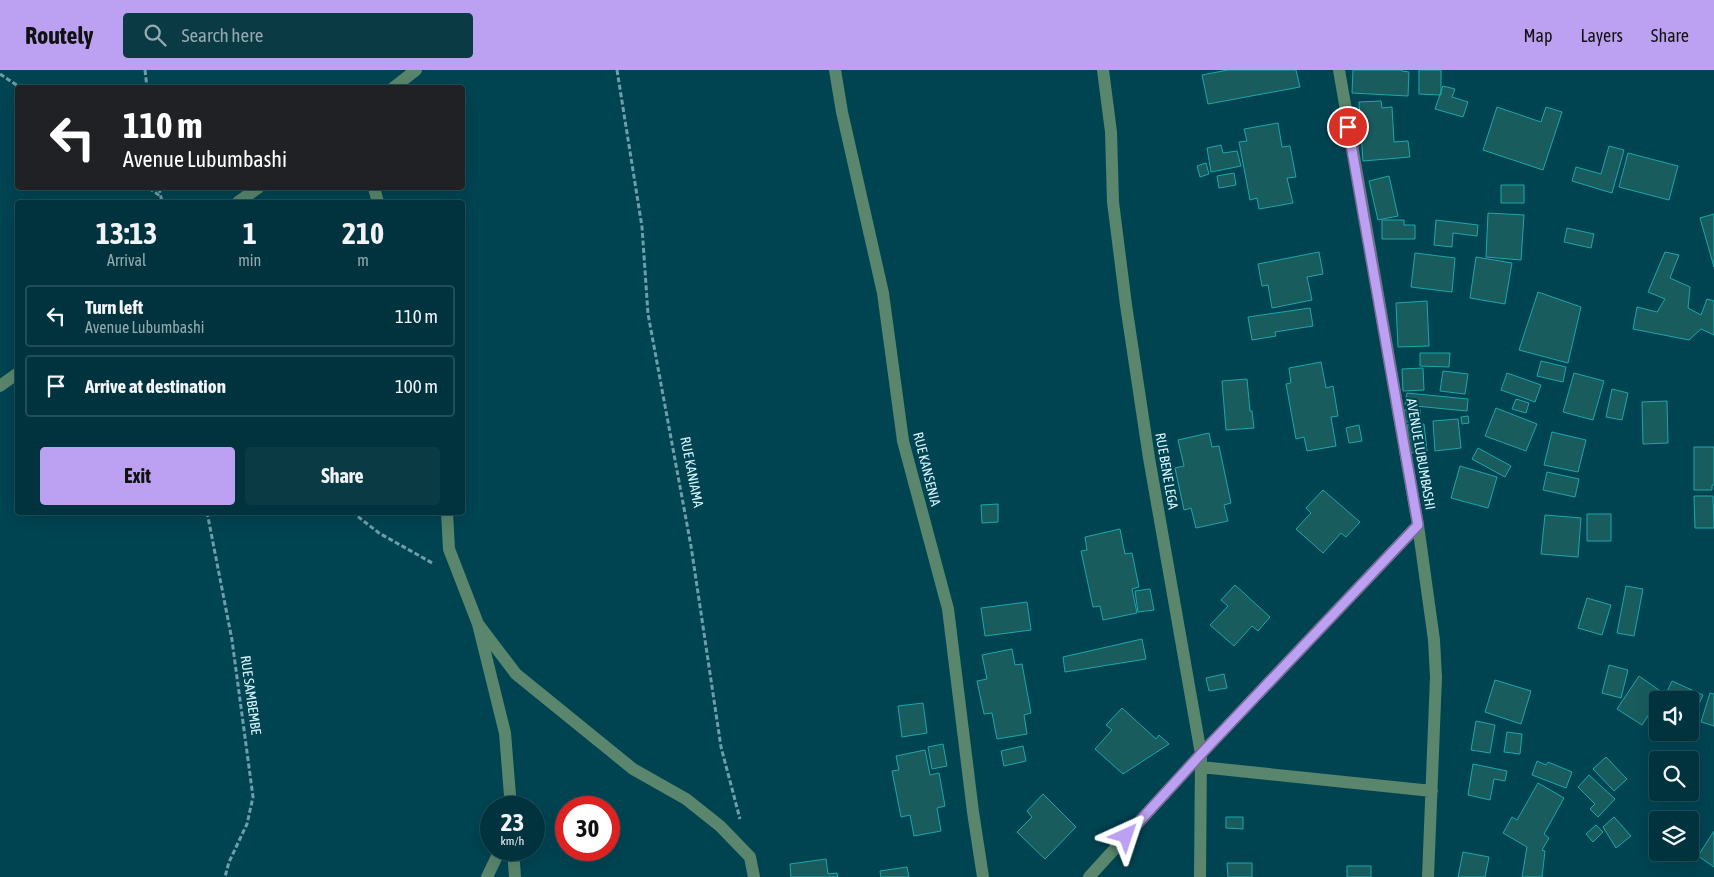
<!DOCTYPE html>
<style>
:root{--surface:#00333e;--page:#0a3b45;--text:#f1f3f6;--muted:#95aab0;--line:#224e58;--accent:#bca0f2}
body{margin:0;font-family:"Asap Condensed",sans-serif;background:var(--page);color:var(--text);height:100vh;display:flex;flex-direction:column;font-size:19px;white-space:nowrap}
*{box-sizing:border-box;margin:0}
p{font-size:16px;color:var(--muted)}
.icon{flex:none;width:28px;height:28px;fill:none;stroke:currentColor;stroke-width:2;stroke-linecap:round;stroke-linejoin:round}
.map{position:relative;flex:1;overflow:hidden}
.side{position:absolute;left:15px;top:130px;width:450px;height:315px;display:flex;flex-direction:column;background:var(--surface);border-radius:5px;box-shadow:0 5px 20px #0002,0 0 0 1px var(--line)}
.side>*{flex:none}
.banner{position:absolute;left:15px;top:15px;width:450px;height:105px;border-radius:5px;box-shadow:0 5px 20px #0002,0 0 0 1px var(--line);background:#202124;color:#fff;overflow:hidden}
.tools{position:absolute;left:1649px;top:621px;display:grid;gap:10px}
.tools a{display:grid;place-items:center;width:50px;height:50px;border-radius:5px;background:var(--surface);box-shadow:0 5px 20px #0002,0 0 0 1px var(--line);font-size:25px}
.speed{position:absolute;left:480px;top:726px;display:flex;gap:10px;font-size:25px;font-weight:700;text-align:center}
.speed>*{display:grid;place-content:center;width:65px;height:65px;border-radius:50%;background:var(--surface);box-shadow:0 5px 20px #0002,0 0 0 1px var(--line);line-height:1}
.speed small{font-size:12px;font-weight:400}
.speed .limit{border:8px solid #d22;background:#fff;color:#111}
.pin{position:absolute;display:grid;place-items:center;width:42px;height:42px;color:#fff;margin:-21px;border:2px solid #fff;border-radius:50%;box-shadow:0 1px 5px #0007}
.me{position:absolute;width:55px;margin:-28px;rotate:42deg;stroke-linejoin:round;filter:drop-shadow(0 0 4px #0008)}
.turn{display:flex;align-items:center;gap:18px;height:105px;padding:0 25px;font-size:22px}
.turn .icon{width:65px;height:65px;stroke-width:2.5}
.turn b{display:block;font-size:35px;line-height:42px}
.eta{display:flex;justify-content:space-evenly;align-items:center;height:85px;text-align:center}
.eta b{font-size:30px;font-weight:700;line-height:35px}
.button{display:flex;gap:10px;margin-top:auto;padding:10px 25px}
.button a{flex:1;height:58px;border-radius:5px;background:var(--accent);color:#111;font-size:20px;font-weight:700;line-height:58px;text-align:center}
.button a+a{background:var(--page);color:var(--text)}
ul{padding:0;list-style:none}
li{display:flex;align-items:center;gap:15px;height:62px;margin:0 10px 8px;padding:0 15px;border:2px solid var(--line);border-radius:5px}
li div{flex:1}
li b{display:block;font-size:19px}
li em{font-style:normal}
header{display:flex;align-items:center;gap:30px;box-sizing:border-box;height:70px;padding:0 25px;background:var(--accent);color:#111}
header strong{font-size:24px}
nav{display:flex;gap:28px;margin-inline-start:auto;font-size:18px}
.search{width:350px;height:45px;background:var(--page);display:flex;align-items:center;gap:12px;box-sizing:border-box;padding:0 18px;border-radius:5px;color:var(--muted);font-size:19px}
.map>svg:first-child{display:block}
.building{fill:#195c5e;stroke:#1da7ab}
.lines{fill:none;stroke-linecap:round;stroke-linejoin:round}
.path{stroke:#6e9ea9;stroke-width:3;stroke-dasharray:5 2.5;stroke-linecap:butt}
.minor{stroke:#59866c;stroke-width:12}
.route-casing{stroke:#7a689d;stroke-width:12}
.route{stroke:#bca0f2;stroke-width:9}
.labels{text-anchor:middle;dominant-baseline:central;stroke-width:4;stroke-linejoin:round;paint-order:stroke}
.street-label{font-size:14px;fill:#d7f4fd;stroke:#004452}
</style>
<header>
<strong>Routely</strong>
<div class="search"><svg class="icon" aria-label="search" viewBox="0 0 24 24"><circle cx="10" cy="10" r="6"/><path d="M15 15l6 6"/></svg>Search here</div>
<nav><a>Map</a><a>Layers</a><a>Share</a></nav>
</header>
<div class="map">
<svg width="1714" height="807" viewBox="0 0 1714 807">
<rect width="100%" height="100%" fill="#004452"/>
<!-- building -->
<path class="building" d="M1228,0H1296L1300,17L1208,34L1202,5Z
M1353,0H1402V1L1409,2L1408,26L1352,23Z
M1419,0H1441V25L1419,24Z
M1443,16L1455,19L1452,27L1468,32L1463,47L1435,39Z
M1381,31L1382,38L1392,37L1394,72L1408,71L1410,87L1363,91L1359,32Z
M1497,37L1541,52L1546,37L1562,42L1543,100L1483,80Z
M1278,53L1282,77L1290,76L1296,107L1287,108L1293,133L1259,139L1257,128L1250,130L1239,72L1247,71L1244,59Z
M1221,75L1223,83L1237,81L1241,96L1211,102L1207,78Z
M1609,76L1624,80L1612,123L1572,111L1576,97L1601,104Z
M1628,83L1678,96L1669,130L1619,117Z
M1206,93L1209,104L1200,107L1197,96Z
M1234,103L1236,115L1219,118L1217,106Z
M1389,106L1398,146L1378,150L1369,111Z
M1501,115H1524V133H1501Z
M1488,143L1524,145L1521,190L1486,187Z
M1714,144V197L1700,148Z
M1382,150H1404V155H1415V169H1382Z
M1436,150L1478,155L1477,166L1453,163L1452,177L1434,175Z
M1567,158L1594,164L1591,178L1564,172Z
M1319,182L1323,204L1307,207L1312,230L1272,238L1268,215L1262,216L1258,194Z
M1665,182L1679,185L1670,208L1690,217L1688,238L1701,245L1707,229L1714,231V265L1701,259L1689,270L1633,259L1637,237L1657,242L1665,229L1648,222Z
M1415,183L1455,188L1452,222L1411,217Z
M1476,187L1512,193L1505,234L1470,228Z
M1538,222L1581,237L1568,293L1519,280Z
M1427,231L1429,276L1398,277L1396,233Z
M1310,238L1313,256L1275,262L1276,266L1252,270L1248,247Z
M1420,283H1450L1449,297L1420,296Z
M1541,291L1566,297L1563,312L1537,306Z
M1321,292L1326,318L1333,316L1338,346L1331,347L1336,376L1307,381L1304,367L1296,369L1286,314L1291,313L1289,298Z
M1423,298L1424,320L1403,321L1402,299Z
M1443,301L1468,304L1465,324L1440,321Z
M1507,303L1541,315L1535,332L1501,320Z
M1574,303L1604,311L1593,350L1563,342Z
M1247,309L1250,341H1252L1254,358L1226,360L1222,311Z
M1612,319L1628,323L1622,350L1606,347Z
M1407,323L1468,329L1467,341L1405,335Z
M1516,329L1529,333L1526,343L1512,339Z
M1667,331L1668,373L1643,374L1642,332Z
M1496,338L1537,354L1526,381L1485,366Z
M1420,339L1421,351L1405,352L1404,340Z
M1468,346L1469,353L1462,354L1461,347Z
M1458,349L1461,378L1435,381L1433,351Z
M1424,354L1427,381L1410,383L1407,355Z
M1359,355L1362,371L1349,373L1346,358Z
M1552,362L1586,370L1578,402L1544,395Z
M1209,363L1212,377L1219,376L1231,433L1224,435L1228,451L1196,458L1191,438L1184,440L1175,398L1184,396L1178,370Z
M1694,377H1714V415H1712V420H1694Z
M1478,378L1511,396L1505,407L1472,389Z
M1460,396L1497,407L1488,438L1451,428Z
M1547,402L1579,409L1575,427L1543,420Z
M1323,420L1360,452L1346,467L1341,463L1323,483L1296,459L1311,443L1306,438Z
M1694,426H1713L1714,458H1695Z
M998,434V452L982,453L981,435Z
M1587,444H1611V471H1587Z
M1545,445L1581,448L1578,487L1541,484Z
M1120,459L1125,484L1132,483L1139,517L1132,519L1137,543L1103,550L1100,536L1093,537L1081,481L1087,480L1085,467Z
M1235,515L1270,547L1258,561L1252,556L1234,576L1210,555L1228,536L1221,530Z
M1626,516L1643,519L1634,566L1617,563Z
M1150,519L1154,540L1138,542L1135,521Z
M1587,528L1611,535L1602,565L1578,558Z
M1027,532L1031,560L985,566L981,538Z
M1142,569L1146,589L1065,602L1063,587Z
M1012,579L1015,595L1022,594L1031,643L1024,645L1027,664L997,669L992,643L984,644L977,611L987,609L982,585Z
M1609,595L1628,600L1621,628L1602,623Z
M1224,604L1227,618L1209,621L1206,608Z
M1639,606L1663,623L1642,655L1617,639Z
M1495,610L1531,621L1521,654L1485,642Z
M1672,611L1703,625L1690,654V630H1663Z
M1710,623L1714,624V656L1701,652Z
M923,633L927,663L902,667L898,636Z
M1122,638L1156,669L1159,665L1169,674L1123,704L1095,679L1112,660L1106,655Z
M1658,643V661L1650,658Z
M1476,651L1495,655L1490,683L1471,680Z
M1507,662L1522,664L1520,684L1504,682Z
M1660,662H1686L1682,672Z
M943,674L947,696L932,699L928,677Z
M1023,676L1026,691L1004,696L1001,681Z
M925,680L930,705L939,703L945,736L937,738L941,761L914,766L910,745L901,747L892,701L899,700L896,686Z
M1606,687L1627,709L1614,721L1593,699Z
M1537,691L1546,695L1548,692L1572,702L1566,718L1532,705Z
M1473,694L1507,701L1505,711L1494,709L1490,730L1468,725Z
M1589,705L1615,729L1598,747L1590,739L1595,734L1578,717Z
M1538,713L1564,728L1544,764L1549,768L1542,780L1545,781L1542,807H1522L1527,777L1503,763L1512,747L1517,750Z
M1043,724L1076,757L1045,789L1017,762L1032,747L1027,741Z
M1226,747H1243V759L1226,758Z
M1614,747L1631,766L1616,778L1603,757Z
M1596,755L1603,762L1593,772L1586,764Z
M1714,761V797L1698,786Z
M1463,782L1489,787L1485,807H1458Z
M826,789L828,804L837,803L838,807H791L790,794Z
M1227,793H1252V807H1228Z
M1347,796H1371V807H1347Z
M907,797L909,807H881L880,801Z"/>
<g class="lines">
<!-- path -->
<path class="path" d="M145,0L147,18
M617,0L642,157L648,244L691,476L721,677L740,749
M0,4L21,18
M149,118L160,126
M159,118L162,132
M207,442L232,570L253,727L247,754L229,792L225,807
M352,442L379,463L434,494"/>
<!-- minor -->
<path class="minor" d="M835,0L842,42L883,223L903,371L948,539L973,742L983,807
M1103,0L1111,62L1113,132L1126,235L1149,388L1201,684L1200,807
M1339,0L1418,455L1434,570L1436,607L1428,807
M393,18L416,0
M374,118L378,132
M238,132L258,118
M0,316L18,303
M447,442L449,479L478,554L505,663L511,738
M478,554L516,604L633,699L686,729L720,756L750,787L754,807
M1201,697L1432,721
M513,780L515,807
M487,807L500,780
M1089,807L1201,684L1418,455"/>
</g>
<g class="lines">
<defs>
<path id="route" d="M1126,766L1201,684L1418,455L1348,57"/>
</defs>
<!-- route casing -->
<use href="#route" class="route-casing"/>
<!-- route -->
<use href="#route" class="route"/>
</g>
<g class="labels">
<!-- street labels -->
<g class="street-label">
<text transform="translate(1421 384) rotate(80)">AVENUE LUBUMBASHI</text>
<text transform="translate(927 399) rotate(76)">RUE KANSENIA</text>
<text transform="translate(1167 401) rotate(80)">RUE BENE LEGA</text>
<text transform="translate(692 402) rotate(79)">RUE KANIAMA</text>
<text transform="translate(251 625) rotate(82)">RUE SAMBEMBE</text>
</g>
</g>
</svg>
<div class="tools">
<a><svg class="icon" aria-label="sound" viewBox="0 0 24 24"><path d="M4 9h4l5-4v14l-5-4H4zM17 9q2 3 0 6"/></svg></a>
<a><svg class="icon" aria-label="search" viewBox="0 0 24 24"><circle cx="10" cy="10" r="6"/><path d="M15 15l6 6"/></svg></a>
<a><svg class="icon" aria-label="layers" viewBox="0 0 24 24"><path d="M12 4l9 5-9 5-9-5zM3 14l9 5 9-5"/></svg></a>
</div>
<div class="speed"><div>23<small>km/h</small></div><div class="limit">30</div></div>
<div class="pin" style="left:1348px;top:57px;background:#d93025"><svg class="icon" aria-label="arrive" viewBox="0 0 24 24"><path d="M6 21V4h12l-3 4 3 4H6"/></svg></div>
<svg class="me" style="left:1126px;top:766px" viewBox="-20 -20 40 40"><path d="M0-17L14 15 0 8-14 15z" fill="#bca0f2" stroke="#fff" stroke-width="4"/></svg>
<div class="banner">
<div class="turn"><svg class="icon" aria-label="left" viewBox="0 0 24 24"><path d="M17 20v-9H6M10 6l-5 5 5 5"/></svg><div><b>110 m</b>Avenue Lubumbashi</div></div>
</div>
<section class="side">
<div class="eta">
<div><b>13:13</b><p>Arrival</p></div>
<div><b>1</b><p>min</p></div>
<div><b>210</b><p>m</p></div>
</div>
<ul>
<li><svg class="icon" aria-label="left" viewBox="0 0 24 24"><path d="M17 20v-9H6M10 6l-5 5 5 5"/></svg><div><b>Turn left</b><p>Avenue Lubumbashi</p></div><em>110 m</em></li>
<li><svg class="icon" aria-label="arrive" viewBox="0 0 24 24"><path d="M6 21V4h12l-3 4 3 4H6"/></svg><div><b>Arrive at destination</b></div><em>100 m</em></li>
</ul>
<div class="button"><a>Exit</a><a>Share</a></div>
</section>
</div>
